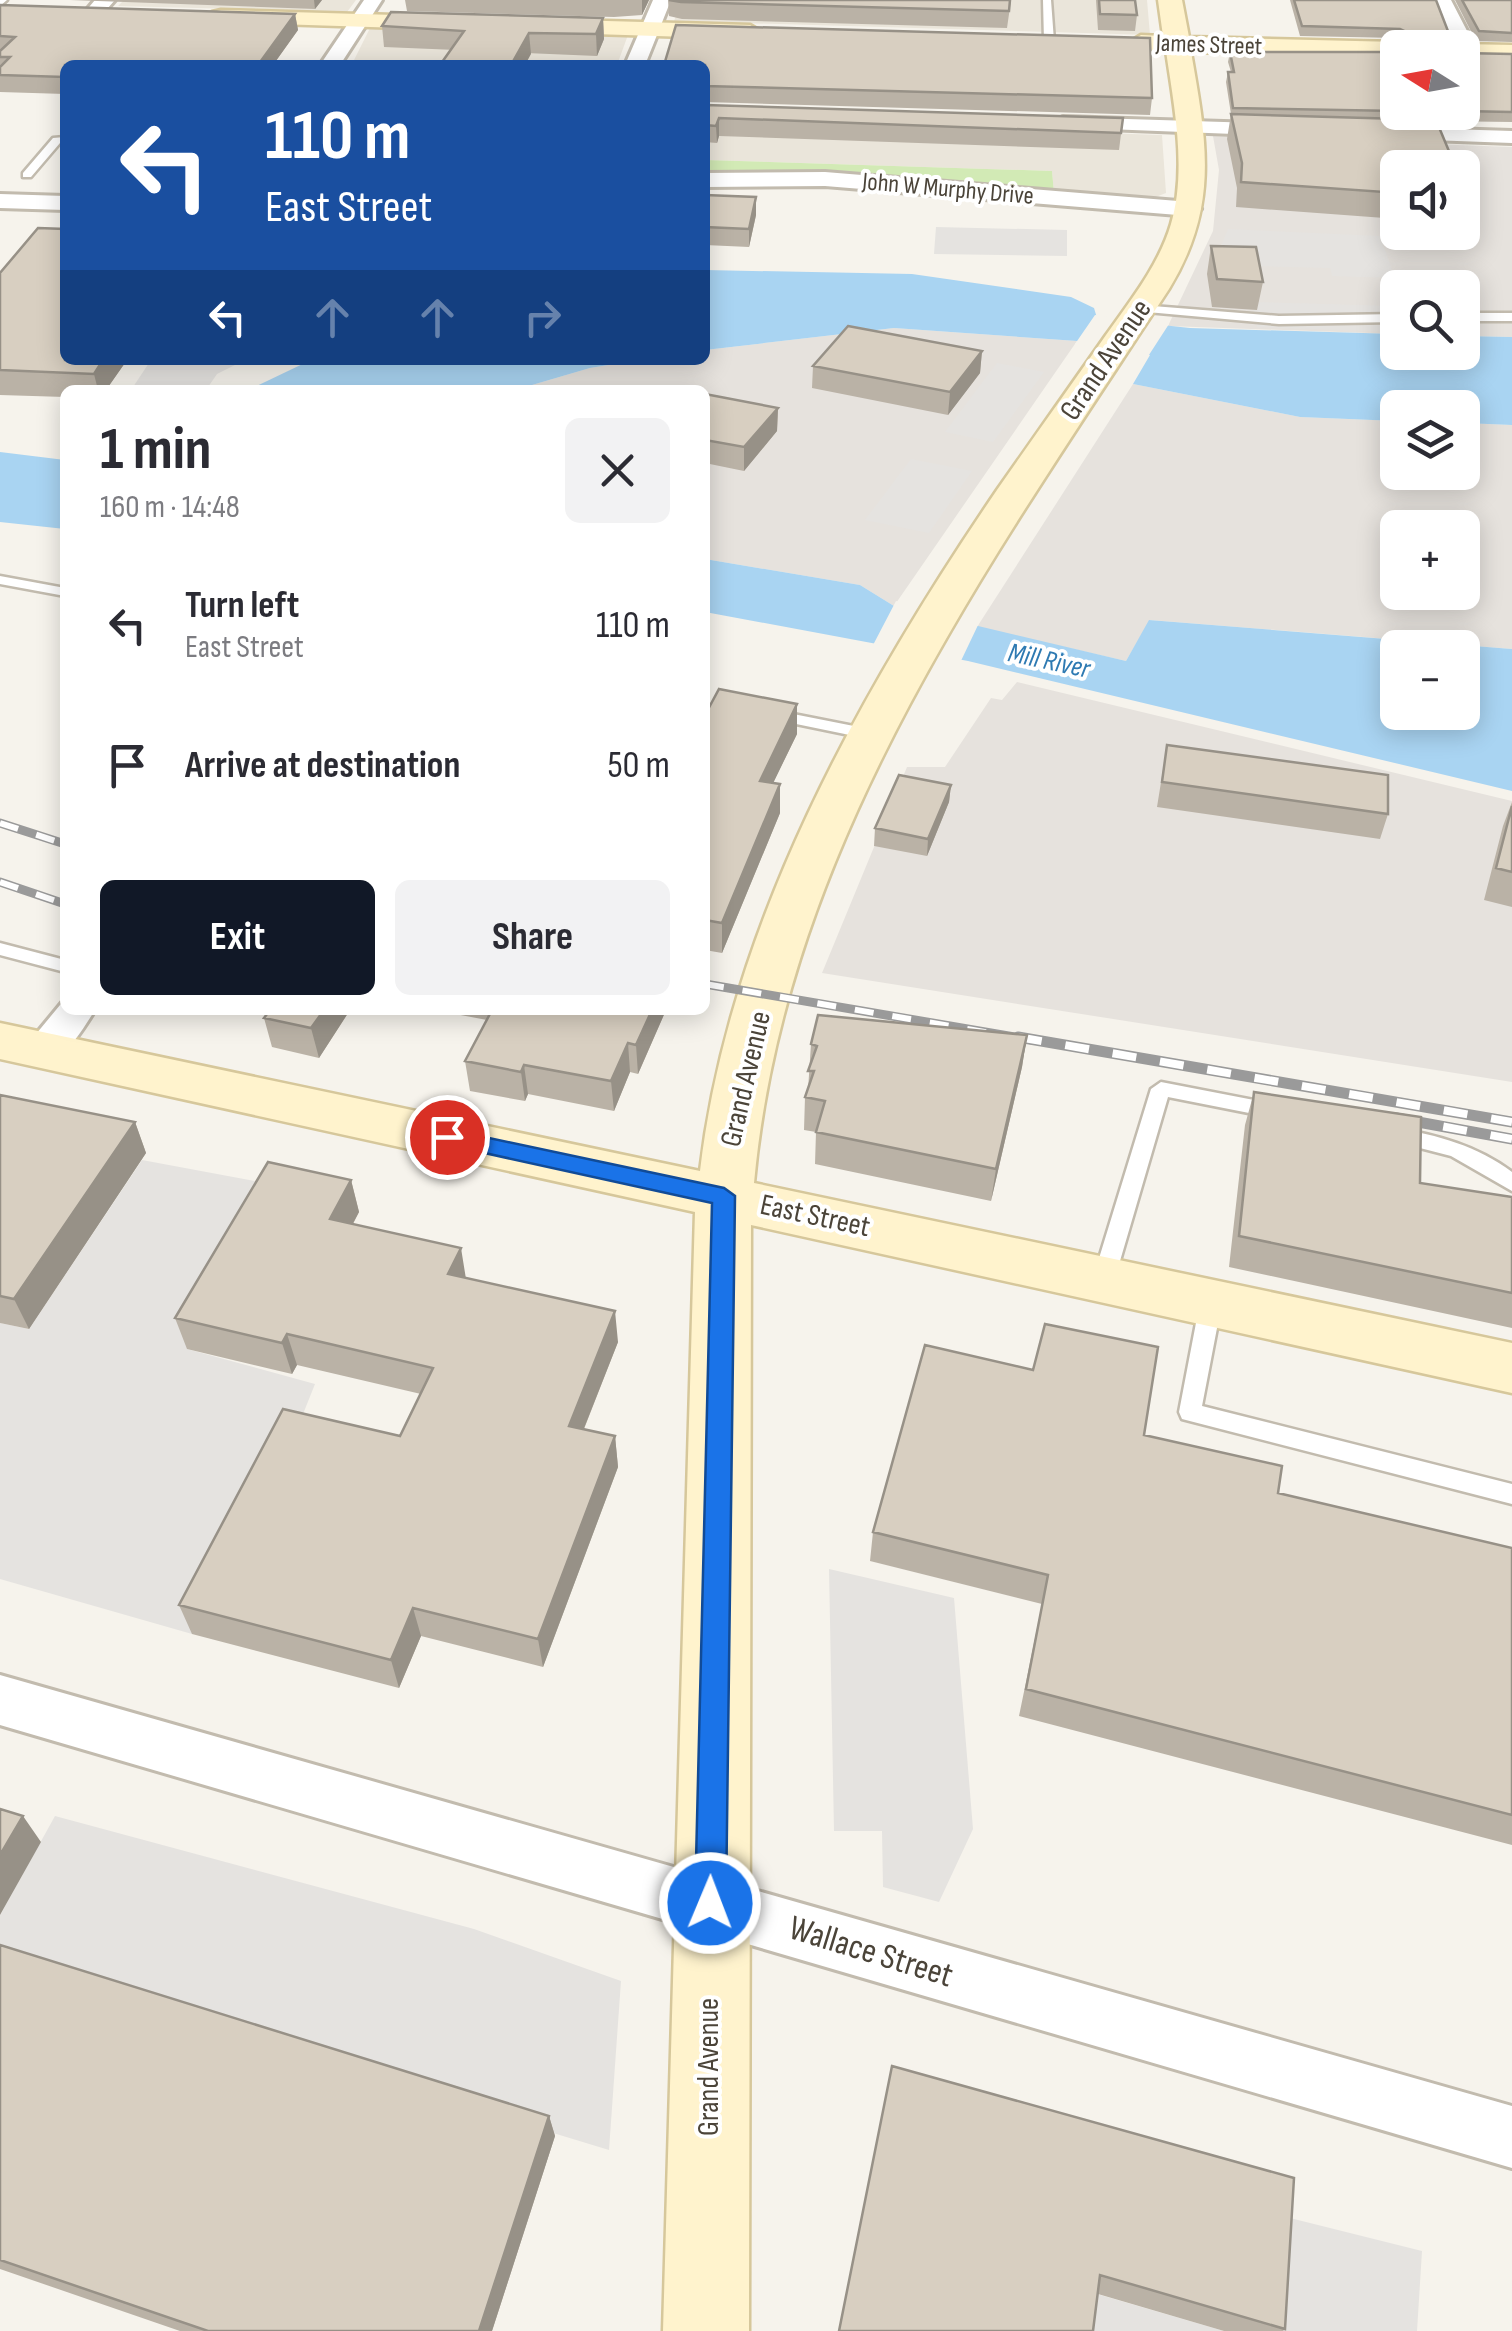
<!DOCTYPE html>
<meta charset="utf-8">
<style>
:root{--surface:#fff;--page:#f2f2f3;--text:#2b2b33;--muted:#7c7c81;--accent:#111827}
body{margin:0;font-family:"Sofia Sans Condensed",sans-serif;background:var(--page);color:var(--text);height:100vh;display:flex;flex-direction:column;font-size:38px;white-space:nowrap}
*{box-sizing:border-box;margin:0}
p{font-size:32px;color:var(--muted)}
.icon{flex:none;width:55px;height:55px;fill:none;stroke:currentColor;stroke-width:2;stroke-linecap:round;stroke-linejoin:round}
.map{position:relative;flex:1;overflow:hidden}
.panel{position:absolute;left:60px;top:385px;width:650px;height:630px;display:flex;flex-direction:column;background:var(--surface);border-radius:15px;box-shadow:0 5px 25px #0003}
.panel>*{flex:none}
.hud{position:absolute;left:60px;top:60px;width:650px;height:305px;border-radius:15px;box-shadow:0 5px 25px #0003;background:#1a4fa0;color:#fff;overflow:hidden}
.needle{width:65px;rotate:281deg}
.buttons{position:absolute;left:1380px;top:30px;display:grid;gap:20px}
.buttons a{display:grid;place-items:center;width:100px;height:100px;border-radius:15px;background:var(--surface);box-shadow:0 5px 25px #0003;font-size:50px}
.pin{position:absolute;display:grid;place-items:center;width:85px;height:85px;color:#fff;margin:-42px;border:5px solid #fff;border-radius:50%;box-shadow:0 2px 10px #0007}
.me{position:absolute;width:110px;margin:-55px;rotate:1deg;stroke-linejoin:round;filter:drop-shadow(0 0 8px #0008)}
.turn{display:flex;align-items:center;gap:35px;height:210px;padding:0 40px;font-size:45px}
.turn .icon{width:130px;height:130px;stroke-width:2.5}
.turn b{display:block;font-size:70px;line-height:85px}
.lanes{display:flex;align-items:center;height:95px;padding:0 40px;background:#0003;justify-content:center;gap:50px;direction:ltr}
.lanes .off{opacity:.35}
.round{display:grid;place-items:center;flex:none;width:105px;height:105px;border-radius:15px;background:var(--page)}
.headline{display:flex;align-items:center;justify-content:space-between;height:170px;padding:0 40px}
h1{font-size:60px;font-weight:700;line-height:75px}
.cta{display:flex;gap:20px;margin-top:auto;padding:20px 40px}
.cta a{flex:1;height:115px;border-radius:15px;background:var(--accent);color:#fff;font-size:40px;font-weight:700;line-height:115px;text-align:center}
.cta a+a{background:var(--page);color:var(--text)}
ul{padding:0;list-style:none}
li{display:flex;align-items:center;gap:30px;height:140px;padding:0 40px}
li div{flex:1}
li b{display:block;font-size:38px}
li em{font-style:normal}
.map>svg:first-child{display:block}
.residential{fill:#eae5da}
.industrial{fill:#e6e2dd;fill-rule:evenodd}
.green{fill:#d2eab5}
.parking{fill:#e5e3e0}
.water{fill:#a9d4f2;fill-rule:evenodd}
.pier{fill:#f6f3ec}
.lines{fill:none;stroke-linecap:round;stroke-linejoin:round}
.lane-casing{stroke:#c2bbae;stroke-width:5}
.street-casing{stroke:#c2bbae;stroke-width:6}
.secondary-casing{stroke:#d6c79b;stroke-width:5}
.lane{fill:#fff;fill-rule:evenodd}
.street{fill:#fff;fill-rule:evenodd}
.secondary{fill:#fff3cd;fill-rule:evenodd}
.rail-far1-casing{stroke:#9a9a9a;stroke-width:9}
.rail-casing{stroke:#9a9a9a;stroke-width:11}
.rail-far1{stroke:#fff;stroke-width:6;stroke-dasharray:19;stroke-linecap:butt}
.rail{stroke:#fff;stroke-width:8;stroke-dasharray:24;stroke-linecap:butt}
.wall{fill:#bab2a6}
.shaded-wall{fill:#979187}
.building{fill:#d8cfc1;stroke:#979187;stroke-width:2.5}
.route{fill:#1a73e8;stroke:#114b97;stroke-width:2.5}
.labels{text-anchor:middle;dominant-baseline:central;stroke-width:8;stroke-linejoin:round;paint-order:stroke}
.far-street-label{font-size:25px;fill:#4b4439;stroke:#fff}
.far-water-label{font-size:28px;font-style:italic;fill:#2e7ab2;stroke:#fff}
.street-label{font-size:30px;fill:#4b4439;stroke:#fff}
.near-street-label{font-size:35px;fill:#4b4439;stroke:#fff}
</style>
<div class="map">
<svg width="1512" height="2331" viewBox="0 0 1512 2331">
<rect width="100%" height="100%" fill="#f6f3ec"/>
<!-- residential -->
<path class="residential" d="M124,0H356L347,12L118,6Z
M682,0H1147L1150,35L674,21Z
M370,28L628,35L617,65L354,60Z
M705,120L1162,135L1166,193L1153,198L1054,193L1052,171L705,160Z"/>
<!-- industrial -->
<path class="industrial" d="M1213,136L1512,147V337L1463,336L1462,288H1398L1397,334L1168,326L1213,231L1219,170ZM1398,168H1462V232H1398Z
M894,328L1077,341L894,606L860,585L705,559V390H515L590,368L639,360H705V350Z
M1133,384L1300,417L1397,421L1398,472H1462L1463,423L1512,425V649L1150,620L1126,661L977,627ZM1398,528H1462V592H1398Z
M1017,682L1512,801V1082L822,973L907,767H945L991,698L1002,700Z"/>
<!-- green -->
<path class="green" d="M705,160L1052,171L1054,193L840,174L705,173Z"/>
<!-- parking -->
<path class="parking" d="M936,227L1067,230V256L934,254Z
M1228,229L1380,236L1395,278L1332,276L1330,268L1213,265Z
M1252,302L1397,306V332L1257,327Z
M151,360H245L217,374L206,390H131Z
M997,363L1044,372L993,442L945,432Z
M911,459L972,471L929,533L865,520Z
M142,1160L281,1186L187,1349L315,1384L293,1439L192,1634L0,1579V1323L29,1329Z
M829,1569L954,1598L973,1829L939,1902L883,1887L882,1831H834Z
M55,1816L474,1929L621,1981L609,2150L0,1964V1915Z
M1278,2215L1422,2251L1417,2331H1270Z
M1090,2292L1224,2331H1085Z"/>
<!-- water -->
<path class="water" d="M705,270L912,274L1071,297L1094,308L1097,318L1190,328L1397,334L1398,352H1462L1463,336L1512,337V425L1463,423L1462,408H1398L1397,421L1300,417L1133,384L1150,355L1077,341L894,328L705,350Z
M311,360H639L590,368L515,390H248Z
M0,452L65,460V529L0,522Z
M705,559L860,585L894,606L1126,661L1149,620L1512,649V791L968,661L705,612ZM1398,648H1462V712H1398Z"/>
<!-- pier -->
<path class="pier" d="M1095,315L1169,324L1147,358L1075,344Z
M896,601L979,623L959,665L872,647Z"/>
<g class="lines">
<defs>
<path id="lane" d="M0,0H7L0,6Z
M1043,0H1051L1054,41L1049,44L1044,41Z
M65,137V143H60L31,177H23V173L53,138Z
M1140,305L1279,316L1398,314V322L1279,324L1136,311L1134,309Z
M1462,313H1512V321H1462Z
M0,576L65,588V596L0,584Z
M773,710L874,730L882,735L874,740L767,718L765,715Z
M0,943L65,960V972L0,955Z
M1161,1082L1274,1104L1284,1111L1274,1118L1168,1097L1115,1278L1111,1284H1097L1093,1278L1151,1089Z
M1396,1128C1437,1135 1478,1146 1512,1172V1191L1451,1156L1389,1140L1386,1135L1389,1130Z
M1211,1294L1219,1296L1222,1302L1202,1406L1512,1484V1504L1182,1419L1179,1412L1200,1302L1203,1296Z"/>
<path id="street" d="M95,0H115L100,17H86L84,13Z
M364,0H382L340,65H320Z
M653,0H671L645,65H625Z
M1433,0H1451L1478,52L1475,56L1462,57V48H1456Z
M1063,117L1287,124L1298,130L1287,136L1056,127L1052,123Z
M1383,127L1512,131V143L1375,138V128Z
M825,172L1190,202L1201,209L1190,216L825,186L705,187V173Z
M0,194L65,196V210L0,208Z
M65,999V1010H95C79,1035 60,1070 28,1061L22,1051Z
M0,1675L1512,2106V2168L0,1725Z"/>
<path id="secondary" d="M1158,0H1182L1189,37L1398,42L1409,48H1398V58L1191,52C1207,143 1219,207 1169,289C989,564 785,844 754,1183L1512,1343V1393L751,1225L749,2331H663L695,1212L0,1059V1023L700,1171C729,925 860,691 997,490C1033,438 1070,387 1106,335C1130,301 1159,265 1171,224C1187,169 1174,106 1166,51H1141L1128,43L1141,35L1163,36Z
M221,10L750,25L762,32L750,39L212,22L209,17L212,12Z
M1462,44L1512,45V61L1462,60V48H1452Z"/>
</defs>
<!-- lane casing -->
<use href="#lane" class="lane-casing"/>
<!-- street casing -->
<use href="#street" class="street-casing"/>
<!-- secondary casing -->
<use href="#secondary" class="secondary-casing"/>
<!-- lane -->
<use href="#lane" class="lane"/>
<!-- street -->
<use href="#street" class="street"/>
<!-- secondary -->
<use href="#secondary" class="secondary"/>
<defs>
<path id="rail-far1" d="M0,823L65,844
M0,882L65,904
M705,984L1032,1040"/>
<path id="rail" d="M1018,1037L1512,1122
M1396,1118L1512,1139"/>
</defs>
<!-- rail-far1 casing -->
<use href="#rail-far1" class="rail-far1-casing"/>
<!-- rail casing -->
<use href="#rail" class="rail-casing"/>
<!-- rail-far1 -->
<use href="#rail-far1" class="rail-far1"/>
<!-- rail -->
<use href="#rail" class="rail"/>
</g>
<!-- wall -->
<path class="wall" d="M70,0H322L315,9Z
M405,0H649L642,15L614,17L407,11Z
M668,0H1011L1007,28L682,19L669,16Z
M1096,0H1135L1137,15L1135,31L1098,30Z
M1290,0H1435L1451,39L1405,42L1398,38L1300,36Z
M1455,0H1512V42L1476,41Z
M0,5L295,14L298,30L273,65H65V94L0,92Z
M603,18L604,39L597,56L384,47L382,26Z
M1230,52H1398V112H1462V53L1512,54V122L1436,121L1398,168V219L1236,207L1237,188L1227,139L1231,114L1226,82L1228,72H1231L1228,62Z
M705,65L1152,98L1150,115L705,102Z
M705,105L1123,118L1119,150L719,136L717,143L705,142Z
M1462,182L1470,199L1462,224Z
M705,195L756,215L749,247L705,245Z
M1211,246L1263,282L1257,310L1212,307L1207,274Z
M0,273L65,360H127L106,390H65V397L0,395Z
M982,351L980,373L948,415L812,388L813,366Z
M705,394L778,408L777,431L744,471L705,463Z
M797,704V734L773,783L780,813L722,953L705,950V715Z
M1167,745L1388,814L1380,839L1157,807Z
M951,785L949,802L927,856L874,846L875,828Z
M1512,802V907L1484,900L1503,826Z
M350,1010L319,1058L272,1047L264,1018Z
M434,1010H666L638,1074L630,1072L614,1111L528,1094L525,1101L470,1091L465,1061L487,1020Z
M1027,1035L1022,1067L991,1201L815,1164L816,1132L804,1130L805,1097L808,1090L811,1044Z
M1254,1092L1420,1183L1512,1197V1328L1229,1267L1245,1125Z
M0,1095L135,1122L146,1153L29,1329L0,1323Z
M351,1180L359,1212L353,1224L466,1278L618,1342L584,1429L615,1436L618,1467L543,1667L421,1636L399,1688L192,1634L179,1605L400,1436L421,1394L297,1365L292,1374L187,1349L175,1318Z
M1144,1435L1278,1493L1512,1548V1845L1019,1716L1042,1604L870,1561L873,1532Z
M0,1945L549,2116L555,2136L492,2331H180L0,2269Z
M892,2066L1285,2329L1283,2331H1224L1098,2294Z"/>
<!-- shaded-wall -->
<path class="shaded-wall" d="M314,0H322L315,9Z
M642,0H649L642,15Z
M295,14L298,30L273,65H258Z
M603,18L604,39L597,56L596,34Z
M529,33L531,54L525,65H511Z
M719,118V136L717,143L716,126Z
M756,197V215L749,247V229Z
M982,351L980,373L948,415L950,392Z
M103,360H127L106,390H98L94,374Z
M778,408L777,431L744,471V447Z
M797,704V734L760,810V781Z
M780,784V813L722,953V923Z
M951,785L949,802L927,856L928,839Z
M324,1010H350L319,1058L311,1028Z
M652,1010H666L638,1074L636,1045Z
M1027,1035L1022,1067L991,1201L996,1169Z
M628,1043L630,1072L614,1111L611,1081Z
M524,1065L528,1094L525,1101L521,1072Z
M135,1122L146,1153L29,1329L14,1299Z
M351,1180L359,1212L338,1251L330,1219Z
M461,1248L466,1279L448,1274Z
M615,1311L618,1342L573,1456L569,1426Z
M287,1334L297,1365L292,1374L282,1343Z
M615,1436L618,1467L543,1667L538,1639Z
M413,1608L421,1636L399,1688L391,1660Z
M23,1816L41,1842L0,1915V1855Z
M549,2116L555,2136L492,2331H479Z"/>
<!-- building -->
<path class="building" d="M669,0H1010L1009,11L681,2Z
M1099,0H1135L1137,15L1100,14Z
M1294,0H1436L1451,39L1461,42V48H1402L1404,42L1414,41L1413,35L1400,29L1302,26Z
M1462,0H1512V33L1479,31Z
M0,5L295,14L258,65H65V77L0,75V67L10,57H0V51L15,37L0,36Z
M391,12L603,18L596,34L529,33L511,65H440L464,31L382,26Z
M676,25L1150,38L1152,98L705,86V65H664Z
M1230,52H1398V111L1233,108L1228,72H1234Z
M1462,53L1512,54V112L1462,111Z
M705,105L1123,118L1121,133L719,118L716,126L705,125Z
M1231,114L1436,120L1456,168H1398V193L1241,182L1242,163Z
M1462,182L1470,199L1462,198Z
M705,195L756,197L749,229L705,227Z
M38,228L65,229V360H103L94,374L0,370V273Z
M1211,246L1256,247L1263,282L1217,279Z
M848,326L982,351L950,392L813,366Z
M705,394L778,408L744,447L705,440Z
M719,689L797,704L760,781L780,784L722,923L705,920V715Z
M1167,745L1388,775V814L1162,782Z
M899,775L951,785L928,839L875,828Z
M1512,806V872L1496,868Z
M270,1010H324L311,1028L264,1018Z
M492,1010H652L636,1045L628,1043L611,1081L524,1065L521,1072L465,1061Z
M818,1015L1027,1035L996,1169L816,1132L825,1101L805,1097L814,1071H808L817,1046L811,1044Z
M1254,1092L1421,1117L1420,1183L1512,1197V1293L1239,1236Z
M0,1095L135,1122L14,1299L0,1296Z
M268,1162L351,1180L330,1219L461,1248L448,1274L615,1311L569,1426L615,1436L538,1639L413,1608L391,1660L179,1605L283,1409L400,1436L433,1368L287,1334L282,1343L175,1318Z
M1045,1324L1158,1347L1144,1435L1282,1466L1278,1493L1512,1548V1815L1026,1689L1048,1575L873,1532L925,1345L1033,1370Z
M0,1809L23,1816L0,1855Z
M0,1945L549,2116L479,2331H208L0,2260Z
M892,2066L1294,2178L1285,2329L1100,2275L1093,2331H839Z"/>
<!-- route -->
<path class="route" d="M447,1129L724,1188L735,1196L726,1903L721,1914L710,1919L700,1914L695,1903L712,1203L439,1143L436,1137Z"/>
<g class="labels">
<!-- far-street labels -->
<g class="far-street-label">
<text transform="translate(1209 45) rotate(2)">James Street</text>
<text transform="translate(948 189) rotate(5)">John W Murphy Drive</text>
</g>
<!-- far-water labels -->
<g class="far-water-label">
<text transform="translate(1049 661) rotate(12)">Mill River</text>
</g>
<!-- street labels -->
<g class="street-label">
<text transform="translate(1106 360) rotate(-56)">Grand Avenue</text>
<text transform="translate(746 1079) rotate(-77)">Grand Avenue</text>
<text transform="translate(815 1216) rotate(12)">East Street</text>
<text transform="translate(709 2067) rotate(-90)">Grand Avenue</text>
</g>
<!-- near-street labels -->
<g class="near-street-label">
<text transform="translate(871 1952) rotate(17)">Wallace Street</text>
</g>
</g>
</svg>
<div class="buttons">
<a><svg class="needle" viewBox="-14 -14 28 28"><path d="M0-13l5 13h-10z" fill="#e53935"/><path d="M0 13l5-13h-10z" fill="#7c7c81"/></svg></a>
<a><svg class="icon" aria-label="sound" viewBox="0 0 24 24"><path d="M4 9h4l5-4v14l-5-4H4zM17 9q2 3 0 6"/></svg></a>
<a><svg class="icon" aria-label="search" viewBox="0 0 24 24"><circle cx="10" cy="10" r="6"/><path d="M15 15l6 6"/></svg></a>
<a><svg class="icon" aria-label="layers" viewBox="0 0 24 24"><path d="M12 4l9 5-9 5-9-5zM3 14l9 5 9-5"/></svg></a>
<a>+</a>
<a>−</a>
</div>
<div class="pin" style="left:447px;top:1137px;background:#d93025"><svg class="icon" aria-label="arrive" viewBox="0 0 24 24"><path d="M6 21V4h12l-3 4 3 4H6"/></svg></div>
<svg class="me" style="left:710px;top:1903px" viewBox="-20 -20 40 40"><circle r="17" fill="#1a73e8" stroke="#fff" stroke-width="3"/><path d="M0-11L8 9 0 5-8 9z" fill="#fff"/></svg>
<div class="hud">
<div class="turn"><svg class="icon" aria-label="left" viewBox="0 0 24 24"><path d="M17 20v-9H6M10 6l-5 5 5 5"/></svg><div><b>110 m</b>East Street</div></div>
<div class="lanes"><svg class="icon" aria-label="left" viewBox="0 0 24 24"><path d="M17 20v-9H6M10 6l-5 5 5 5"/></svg><svg class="icon off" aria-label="ahead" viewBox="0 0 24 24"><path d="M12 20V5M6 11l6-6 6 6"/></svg><svg class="icon off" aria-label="ahead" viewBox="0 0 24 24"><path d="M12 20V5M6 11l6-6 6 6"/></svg><svg class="icon off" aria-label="right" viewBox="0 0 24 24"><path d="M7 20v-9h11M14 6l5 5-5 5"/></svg></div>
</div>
<section class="panel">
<div class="headline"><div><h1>1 min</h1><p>160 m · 14:48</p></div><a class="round"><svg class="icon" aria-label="close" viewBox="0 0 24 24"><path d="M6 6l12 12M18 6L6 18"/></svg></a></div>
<ul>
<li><svg class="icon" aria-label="left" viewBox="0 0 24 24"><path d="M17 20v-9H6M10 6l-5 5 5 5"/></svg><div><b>Turn left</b><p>East Street</p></div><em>110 m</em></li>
<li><svg class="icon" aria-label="arrive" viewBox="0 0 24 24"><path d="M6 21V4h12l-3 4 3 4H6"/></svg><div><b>Arrive at destination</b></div><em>50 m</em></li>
</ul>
<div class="cta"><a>Exit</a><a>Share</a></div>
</section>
</div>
